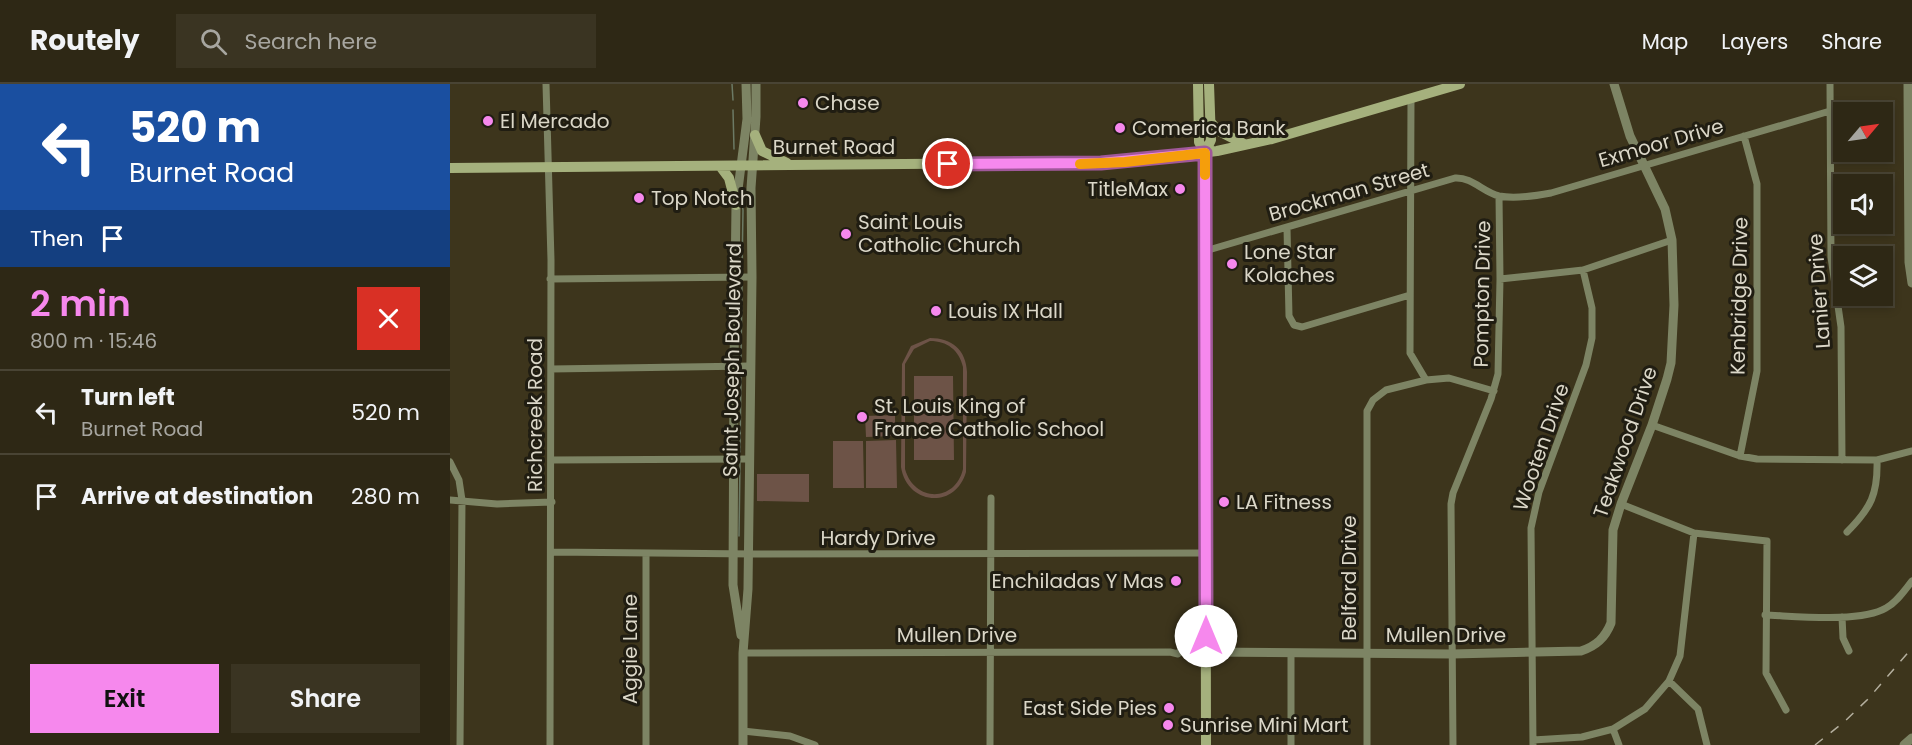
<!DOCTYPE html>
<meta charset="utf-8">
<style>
:root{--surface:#2e2815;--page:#3a3422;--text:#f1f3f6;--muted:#a7a6a0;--line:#494434;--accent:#f688ed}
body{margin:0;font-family:Poppins,sans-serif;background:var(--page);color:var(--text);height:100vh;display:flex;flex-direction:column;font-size:22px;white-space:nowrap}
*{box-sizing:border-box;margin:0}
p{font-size:20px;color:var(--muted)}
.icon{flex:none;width:33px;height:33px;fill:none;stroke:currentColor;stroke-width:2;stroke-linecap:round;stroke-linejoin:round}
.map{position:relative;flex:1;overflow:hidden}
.side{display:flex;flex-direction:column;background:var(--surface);width:450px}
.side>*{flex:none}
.hud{background:#1a4fa0;color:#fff;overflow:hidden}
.needle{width:39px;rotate:61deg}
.fabs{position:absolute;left:1383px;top:18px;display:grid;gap:12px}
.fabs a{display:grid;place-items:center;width:60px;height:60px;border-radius:0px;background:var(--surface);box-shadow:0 3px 9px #0003,0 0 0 2px var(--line);font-size:30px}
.pin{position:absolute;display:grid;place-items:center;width:51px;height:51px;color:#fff;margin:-26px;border:3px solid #fff;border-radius:50%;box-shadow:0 2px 6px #0007}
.me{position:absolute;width:66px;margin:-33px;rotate:0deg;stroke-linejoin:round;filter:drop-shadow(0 0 4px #0008)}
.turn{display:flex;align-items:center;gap:21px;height:126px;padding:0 30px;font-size:27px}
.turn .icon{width:78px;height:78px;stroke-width:2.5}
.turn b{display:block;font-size:42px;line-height:51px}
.then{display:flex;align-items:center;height:57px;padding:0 30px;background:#0003;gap:12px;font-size:22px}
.round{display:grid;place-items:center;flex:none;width:63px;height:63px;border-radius:0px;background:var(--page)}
.summary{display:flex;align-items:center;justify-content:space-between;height:102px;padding:0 30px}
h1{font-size:36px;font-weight:600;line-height:45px;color:var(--accent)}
.action{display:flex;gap:12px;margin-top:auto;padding:12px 30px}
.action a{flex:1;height:69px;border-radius:0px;background:var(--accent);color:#111;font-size:24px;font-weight:600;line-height:69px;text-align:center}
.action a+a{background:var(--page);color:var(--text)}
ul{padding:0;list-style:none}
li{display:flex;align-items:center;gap:18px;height:84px;padding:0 30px;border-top:2px solid var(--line)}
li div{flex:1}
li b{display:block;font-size:22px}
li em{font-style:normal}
header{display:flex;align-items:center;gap:36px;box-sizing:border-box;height:84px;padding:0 30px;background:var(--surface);border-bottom:2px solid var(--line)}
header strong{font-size:28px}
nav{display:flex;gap:33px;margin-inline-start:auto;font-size:21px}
.search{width:420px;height:54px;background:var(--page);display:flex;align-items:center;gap:15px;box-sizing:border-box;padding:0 21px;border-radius:0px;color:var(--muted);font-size:22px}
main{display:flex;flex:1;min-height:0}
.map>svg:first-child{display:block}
.green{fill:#6d5347;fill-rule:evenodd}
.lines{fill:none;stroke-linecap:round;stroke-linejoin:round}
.stream{stroke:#6c7a65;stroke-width:1.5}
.minor{stroke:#7d8464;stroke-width:7}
.tertiary{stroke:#7d8464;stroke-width:9}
.secondary{stroke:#a5b17d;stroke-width:10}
.rail{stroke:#b4af9e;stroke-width:1.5;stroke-dasharray:10 10;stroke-linecap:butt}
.route-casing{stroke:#a0589a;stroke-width:15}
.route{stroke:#f688ed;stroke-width:10}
.slow{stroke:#f59e0b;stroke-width:10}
.poi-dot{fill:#f688ed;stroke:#201d12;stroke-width:2}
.labels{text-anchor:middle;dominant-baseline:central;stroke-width:6;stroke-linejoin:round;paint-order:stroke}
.poi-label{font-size:20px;fill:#dbd7c8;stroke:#201d12;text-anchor:start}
.street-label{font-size:20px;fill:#dbd7c8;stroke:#201d12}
</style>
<header>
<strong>Routely</strong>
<div class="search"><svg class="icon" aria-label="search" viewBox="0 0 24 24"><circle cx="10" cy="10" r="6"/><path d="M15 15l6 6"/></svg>Search here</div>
<nav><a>Map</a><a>Layers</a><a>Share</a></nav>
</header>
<main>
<section class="side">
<div class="hud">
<div class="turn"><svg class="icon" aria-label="left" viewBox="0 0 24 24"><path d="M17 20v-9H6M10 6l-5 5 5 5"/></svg><div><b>520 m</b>Burnet Road</div></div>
<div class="then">Then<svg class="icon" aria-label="arrive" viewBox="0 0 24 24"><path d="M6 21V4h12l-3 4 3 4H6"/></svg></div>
</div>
<div class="summary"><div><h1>2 min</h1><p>800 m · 15:46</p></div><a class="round" style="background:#d93025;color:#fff"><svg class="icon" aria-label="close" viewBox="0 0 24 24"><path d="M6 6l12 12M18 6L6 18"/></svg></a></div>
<ul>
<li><svg class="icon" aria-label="left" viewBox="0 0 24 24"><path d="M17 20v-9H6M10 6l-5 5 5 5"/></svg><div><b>Turn left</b><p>Burnet Road</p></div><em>520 m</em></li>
<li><svg class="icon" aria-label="arrive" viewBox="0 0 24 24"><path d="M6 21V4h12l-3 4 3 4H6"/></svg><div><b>Arrive at destination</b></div><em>280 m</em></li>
</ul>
<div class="action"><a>Exit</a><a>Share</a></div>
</section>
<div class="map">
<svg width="1462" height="661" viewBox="0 0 1462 661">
<rect width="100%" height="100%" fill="#3d351c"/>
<!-- green -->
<path class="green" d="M480,254C502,254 516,266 517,288L516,388C505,426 457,421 451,383L452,280L461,262ZM480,257C497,257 509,266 513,283V385C505,419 464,418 455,385V280L464,265Z
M464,292H503L504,376H464Z
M445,331V352L416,353L415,332Z
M446,356L447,404H416V357Z
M383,357H413L414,404H383Z
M307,390H359V418L307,417Z"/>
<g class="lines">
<!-- stream -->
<path class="stream" d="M282,0L283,16
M283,26L284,65
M291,115L293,126L292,186
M291,275L292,200
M290,368L291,289
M289,452L290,379"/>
<!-- minor -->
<path class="minor" d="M96,0L101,176L100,661
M1380,0L1381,173L1391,243L1392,376
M961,15L960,269L976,296
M837,144L839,232L844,241L852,243L960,211
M755,167L1005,94C1022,93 1033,108 1049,112C1065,115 1085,112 1101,109L1380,27
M100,195L302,193
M1050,195L1133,186L1222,156
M101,285L300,282
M1202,341L1290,372L1307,375L1427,376L1462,367
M1290,372L1307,287V100L1294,52
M101,376L299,375
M0,378L9,396L12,416L10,661
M0,416L47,420L102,418
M1171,420L1244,449L1317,457L1316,589L1336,626
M1397,448C1421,424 1428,410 1427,376
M101,468L304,470L755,469
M196,469V661
M1315,531C1345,532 1411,539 1436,524C1447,518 1454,507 1462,497
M1392,533L1393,554L1399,567
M293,569L720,568L728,570L729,568H756
M841,569V661
M1219,597L1248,625L1257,661
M1163,645L1169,661
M293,647L340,652L365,661
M1083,656L1132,653L1163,645L1195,625L1219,597L1230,572L1244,449
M540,661L541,414
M917,661V327L923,316L936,306L976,296L999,294L1044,307
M1003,661L1001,420L1003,409L1041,315L1048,290L1050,195L1049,112
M1083,661L1081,444L1089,408L1136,281L1142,254V224L1133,186"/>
<!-- tertiary -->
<path class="tertiary" d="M1458,0L1459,178L1462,199
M291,551L283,501L284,283L286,121L297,35L296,0
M756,568L1002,570L1131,567C1146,562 1155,554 1161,539L1163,446L1171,420L1202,341L1217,295L1221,279L1224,221L1222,156L1215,125L1180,52L1164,0
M293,661V569L298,505L302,193L301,104L306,33V0
M1454,661L1462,654"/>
<!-- secondary -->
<path class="secondary" d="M748,0L749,58L755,69
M760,37L767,46L794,60
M305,51L312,67L337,79
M270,82L279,94L286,121
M0,84L675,78L767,67L822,55L1010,0
M756,661L755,69L761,56L759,0"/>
<!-- rail -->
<path class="rail" d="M1365,661L1394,638L1418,615L1462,564"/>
</g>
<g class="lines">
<defs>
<path id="route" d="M498,80L651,79L755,69L756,552"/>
</defs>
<!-- route casing -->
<use href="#route" class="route-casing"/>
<!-- route -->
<use href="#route" class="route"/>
<!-- slow -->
<path class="slow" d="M630,80L675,78L755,69V91"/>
</g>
<!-- markers -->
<g class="poi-dot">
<circle cx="353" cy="19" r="6"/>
<circle cx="38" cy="37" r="6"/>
<circle cx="670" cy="44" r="6"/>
<circle cx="730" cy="105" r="6"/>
<circle cx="189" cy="114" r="6"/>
<circle cx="396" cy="150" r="6"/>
<circle cx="782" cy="180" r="6"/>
<circle cx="486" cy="227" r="6"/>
<circle cx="412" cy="333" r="6"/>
<circle cx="774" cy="418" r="6"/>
<circle cx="726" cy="497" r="6"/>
<circle cx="719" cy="624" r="6"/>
<circle cx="718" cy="641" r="6"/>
</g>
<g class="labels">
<!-- poi labels -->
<g class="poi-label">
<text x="365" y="19">Chase</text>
<text x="50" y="37">El Mercado</text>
<text x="682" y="44">Comerica Bank</text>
<text x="718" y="105" text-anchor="end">TitleMax</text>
<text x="201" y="114">Top Notch</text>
<text x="408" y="138">Saint Louis<tspan x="408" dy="23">Catholic Church</tspan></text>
<text x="794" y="168">Lone Star<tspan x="794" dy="23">Kolaches</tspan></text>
<text x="498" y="227">Louis IX Hall</text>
<text x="424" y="322">St. Louis King of<tspan x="424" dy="23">France Catholic School</tspan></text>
<text x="786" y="418">LA Fitness</text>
<text x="714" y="497" text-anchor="end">Enchiladas Y Mas</text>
<text x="707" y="624" text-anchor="end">East Side Pies</text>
<text x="730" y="641">Sunrise Mini Mart</text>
</g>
<!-- street labels -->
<g class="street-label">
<text transform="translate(1211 59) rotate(-16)">Exmoor Drive</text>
<text x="384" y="63">Burnet Road</text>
<text transform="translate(899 108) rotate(-16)">Brockman Street</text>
<text transform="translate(1369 207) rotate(-94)">Lanier Drive</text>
<text transform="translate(1032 210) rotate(-89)">Pompton Drive</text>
<text transform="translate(1289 212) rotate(-89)">Kenbridge Drive</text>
<text transform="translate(282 276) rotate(-89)">Saint Joseph Boulevard</text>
<text transform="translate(85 331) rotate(-90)">Richcreek Road</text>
<text transform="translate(1175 358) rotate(-71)">Teakwood Drive</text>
<text transform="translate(1091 363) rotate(-71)">Wooten Drive</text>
<text x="428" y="454">Hardy Drive</text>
<text transform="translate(899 494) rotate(-90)">Belford Drive</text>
<text x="507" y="551">Mullen Drive</text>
<text x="996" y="551">Mullen Drive</text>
<text transform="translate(180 565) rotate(-90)">Aggie Lane</text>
</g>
</g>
</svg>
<div class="fabs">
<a><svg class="needle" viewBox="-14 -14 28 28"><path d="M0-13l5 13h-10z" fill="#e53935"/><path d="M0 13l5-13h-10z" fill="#a7a6a0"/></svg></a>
<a><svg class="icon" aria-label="sound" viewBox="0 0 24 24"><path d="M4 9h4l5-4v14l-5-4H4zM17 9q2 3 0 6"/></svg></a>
<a><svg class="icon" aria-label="layers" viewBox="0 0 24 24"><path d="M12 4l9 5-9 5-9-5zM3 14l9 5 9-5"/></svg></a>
</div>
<div class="pin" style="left:498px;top:80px;background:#d93025"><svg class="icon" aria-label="arrive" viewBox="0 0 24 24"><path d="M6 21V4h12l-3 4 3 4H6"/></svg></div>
<svg class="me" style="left:756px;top:552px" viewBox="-20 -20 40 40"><circle r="19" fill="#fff"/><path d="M0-13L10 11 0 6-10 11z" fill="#f688ed"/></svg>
</div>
</main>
